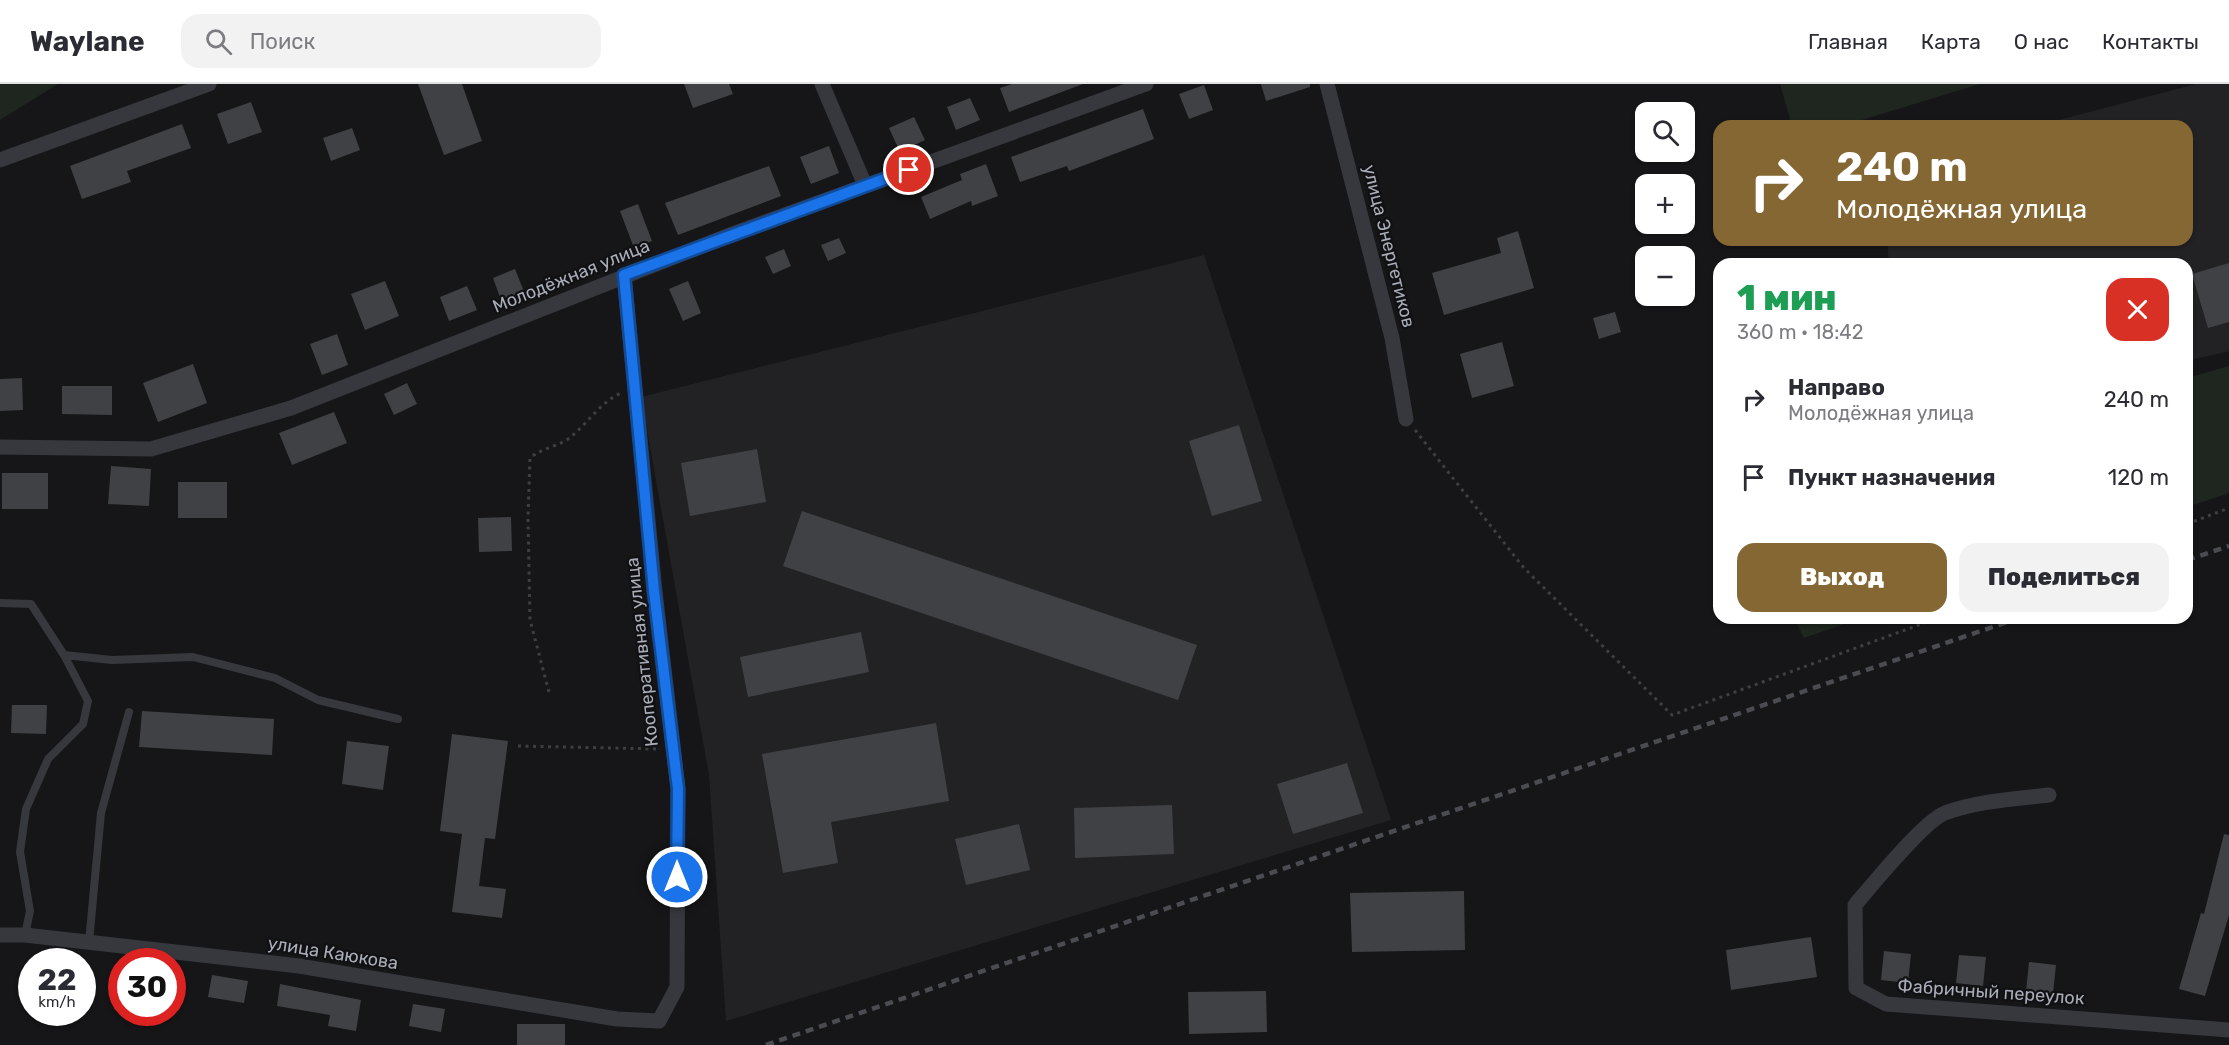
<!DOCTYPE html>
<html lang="ru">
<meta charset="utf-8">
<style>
:root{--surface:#fff;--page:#f2f2f3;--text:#2b2b33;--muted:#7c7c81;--line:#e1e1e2;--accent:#856733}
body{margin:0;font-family:Rubik,sans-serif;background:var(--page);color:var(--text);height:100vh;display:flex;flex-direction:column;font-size:22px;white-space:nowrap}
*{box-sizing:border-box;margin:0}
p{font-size:20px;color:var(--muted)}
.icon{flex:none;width:33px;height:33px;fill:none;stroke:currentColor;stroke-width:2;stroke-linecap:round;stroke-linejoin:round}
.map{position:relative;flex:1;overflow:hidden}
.side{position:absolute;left:1713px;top:174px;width:480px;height:366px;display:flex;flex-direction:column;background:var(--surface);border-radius:18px;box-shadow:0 2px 4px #0004}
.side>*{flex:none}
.top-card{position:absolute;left:1713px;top:36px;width:480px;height:126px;border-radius:18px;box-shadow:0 2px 4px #0004;background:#856733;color:#fff;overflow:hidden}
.controls{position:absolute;left:1635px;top:18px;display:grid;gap:12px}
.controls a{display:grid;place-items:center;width:60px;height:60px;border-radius:12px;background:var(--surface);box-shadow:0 2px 4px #0004;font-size:30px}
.speed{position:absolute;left:18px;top:864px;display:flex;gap:12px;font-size:30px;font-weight:700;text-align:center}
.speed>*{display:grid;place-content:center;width:78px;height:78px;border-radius:50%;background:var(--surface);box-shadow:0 2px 4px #0004;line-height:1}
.speed small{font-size:15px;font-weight:400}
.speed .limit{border:9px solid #d22;background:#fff;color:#111}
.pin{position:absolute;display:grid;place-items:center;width:51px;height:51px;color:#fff;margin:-26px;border:3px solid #fff;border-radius:50%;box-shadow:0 2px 6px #0007}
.me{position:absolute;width:66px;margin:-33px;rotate:0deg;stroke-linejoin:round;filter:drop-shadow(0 0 4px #0008)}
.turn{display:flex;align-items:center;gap:21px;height:126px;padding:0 24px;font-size:27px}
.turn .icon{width:78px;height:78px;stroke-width:2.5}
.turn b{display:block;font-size:42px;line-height:51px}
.round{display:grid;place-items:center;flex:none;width:63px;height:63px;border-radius:18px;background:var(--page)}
.head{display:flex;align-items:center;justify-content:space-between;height:102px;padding:0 24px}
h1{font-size:36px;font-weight:800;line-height:45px;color:#1e9e55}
.action{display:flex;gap:12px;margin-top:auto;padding:12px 24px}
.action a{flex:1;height:69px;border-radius:18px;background:var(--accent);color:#fff;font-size:24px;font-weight:800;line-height:69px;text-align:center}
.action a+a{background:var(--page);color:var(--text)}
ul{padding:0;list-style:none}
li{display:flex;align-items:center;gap:18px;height:78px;padding:0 24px}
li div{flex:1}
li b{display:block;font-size:22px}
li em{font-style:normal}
header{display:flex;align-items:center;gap:36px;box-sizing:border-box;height:84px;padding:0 30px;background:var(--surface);border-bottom:2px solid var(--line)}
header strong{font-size:28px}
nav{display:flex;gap:33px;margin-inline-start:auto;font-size:21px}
.search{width:420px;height:54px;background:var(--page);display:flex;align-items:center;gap:15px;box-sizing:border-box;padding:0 21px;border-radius:18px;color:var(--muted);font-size:22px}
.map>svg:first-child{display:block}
.built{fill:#222225}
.green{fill:#1e261f}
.building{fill:#404145}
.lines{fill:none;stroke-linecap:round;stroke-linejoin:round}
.path{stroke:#3d3f44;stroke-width:3;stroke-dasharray:3 4.5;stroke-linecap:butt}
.lane{stroke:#37383d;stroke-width:8}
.street{stroke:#37383d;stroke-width:15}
.rail{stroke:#4a4c52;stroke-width:4.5;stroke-dasharray:8 6;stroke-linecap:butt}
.route-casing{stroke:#114b97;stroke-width:15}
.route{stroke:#1a73e8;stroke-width:10}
.labels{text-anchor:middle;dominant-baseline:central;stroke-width:4.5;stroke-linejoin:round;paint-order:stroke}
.street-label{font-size:18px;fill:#a8adb8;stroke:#111113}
</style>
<header>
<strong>Waylane</strong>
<div class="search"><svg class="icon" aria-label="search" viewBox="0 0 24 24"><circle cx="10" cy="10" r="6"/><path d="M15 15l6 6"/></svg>Поиск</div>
<nav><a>Главная</a><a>Карта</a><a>О нас</a><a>Контакты</a></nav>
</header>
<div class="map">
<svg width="2229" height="961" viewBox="0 0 2229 961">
<rect width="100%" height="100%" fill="#161618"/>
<!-- built -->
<path class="built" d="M2196,0H2229V267L2187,277V180H1889L1887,156H2187V42H2036Z
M1204,171L1391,736L726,937L709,691L641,313Z"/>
<!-- green -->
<path class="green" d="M0,0H58L0,36Z
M1780,0H1980L1842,42H1792Z
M2229,282V409L2187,423V294Z
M1794,534H1862L1804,554Z"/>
<!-- building -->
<path class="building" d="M418,0H462L482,57L444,71Z
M684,0H729L733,10L693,24Z
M1012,0H1083L1009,28L1000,4Z
M1261,0H1310V3L1266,17Z
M1204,1L1213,26L1189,35L1179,10Z
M970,14L980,36L956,46L947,23Z
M251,18L262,48L228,60L217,30Z
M1143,25L1154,55L1069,87L1067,82L1020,98L1011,73Z
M914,33L925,56L900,68L889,44Z
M182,40L191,64L127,87L131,98L82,115L70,82Z
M352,44L360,66L331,77L323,54Z
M829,62L839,89L811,100L800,73Z
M986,80L998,112L972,122L971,117L930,135L921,113L962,96L960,90Z
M769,82L781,112L678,151L665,119Z
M638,120L652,157L634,164L620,127Z
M1518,147L1534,204L1444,231L1432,189L1501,169L1497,154Z
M839,154L846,169L828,177L821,161Z
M784,165L791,182L773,190L765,173Z
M2229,179V238L2208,244L2192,190Z
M515,185L525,210L502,219L493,194Z
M385,197L399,232L365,246L351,210Z
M688,197L701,229L683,237L669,205Z
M467,202L477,226L449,237L440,213Z
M1615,228L1621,248L1599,255L1593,234Z
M337,250L348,281L322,291L310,260Z
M1502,258L1514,302L1472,314L1460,270Z
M193,280L207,319L158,338L143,299Z
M22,294L23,326L0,327V295Z
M407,299L417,320L394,331L384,310Z
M62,302H112V331L62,330Z
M334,328L347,359L292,381L279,349Z
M1239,341L1262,417L1212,432L1189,357Z
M757,365L766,418L690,432L681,379Z
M111,382L151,385L149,422L108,420Z
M2,389H48V425H2Z
M178,398H227V434H178Z
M802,427L1197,561L1178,616L783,482Z
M511,433L512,467L479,468L478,434Z
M861,548L869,588L748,613L740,573Z
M12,621H47L46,650L11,649Z
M142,627L274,635L272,671L139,663Z
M936,639L949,717L831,738L838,779L783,789L762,670Z
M452,650L508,657L495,755L485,754L479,802L506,805L502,834L452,828L462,750L440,747Z
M347,657L389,662L383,706L342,700Z
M1347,679L1363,729L1293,750L1277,700Z
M1172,721L1174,770L1075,774L1074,724Z
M1019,740L1030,786L966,801L955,755Z
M2224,750L2229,751V831L2205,912L2179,905L2201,829L2204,830Z
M1464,807L1465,866L1352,868L1350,809Z
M1811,853L1817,893L1731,906L1726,866Z
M1884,867L1911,870L1908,899L1881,896Z
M1959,871L1986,873L1983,902L1956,899Z
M2029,878L2056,881L2053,910L2026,907Z
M212,891L248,897L244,919L208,913Z
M280,900L361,916L356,947L328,942L330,931L277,922Z
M1266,907L1267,948L1189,950L1188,908Z
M413,920L445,925L441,948L409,942Z
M517,940H565V961H517Z"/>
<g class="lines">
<!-- path -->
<path class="path" d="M1415,346L1524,484L1672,631L1938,534
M2187,440L2229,424
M549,608L530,536L528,434L530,374C542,364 556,363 568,355C587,341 599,319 621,309
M518,662L659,665"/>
<!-- lane -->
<path class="lane" d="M0,519L31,520L64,571L88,617L83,640L48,675L26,725L20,768L30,827L25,851
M64,571L112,576L193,573L275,594L318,616L398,635
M89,858L101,729L129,628"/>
<!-- street -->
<path class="street" d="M822,0L865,101
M1327,0L1392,254L1406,335
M0,76L209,0
M0,363L151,365L291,324L735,149L1146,0
M2049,711C2015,715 1978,717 1945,729C1924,737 1872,801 1855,821L1856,904L1886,920L2229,946
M0,851H25L299,882L617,935L659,937L677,903L678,705L655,507L624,191"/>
<!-- rail -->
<path class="rail" d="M2187,476L2229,462
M766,961L2019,534"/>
</g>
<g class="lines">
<defs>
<path id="route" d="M677,793L678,705L654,507L624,191L909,86"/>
</defs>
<!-- route casing -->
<use href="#route" class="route-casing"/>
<!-- route -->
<use href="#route" class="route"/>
</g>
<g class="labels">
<!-- street labels -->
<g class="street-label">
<text transform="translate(1389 162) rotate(76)">улица Энергетиков</text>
<text transform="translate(571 192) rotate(-22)">Молодёжная улица</text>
<text transform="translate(642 568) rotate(-96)">Кооперативная улица</text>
<text transform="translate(333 869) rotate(9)">улица Каюкова</text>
<text transform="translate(1991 908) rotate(4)">Фабричный переулок</text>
</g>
</g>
</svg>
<div class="controls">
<a><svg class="icon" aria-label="search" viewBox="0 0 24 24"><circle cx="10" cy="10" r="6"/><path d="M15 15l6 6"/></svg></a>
<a>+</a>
<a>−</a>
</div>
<div class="speed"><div>22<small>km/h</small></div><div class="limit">30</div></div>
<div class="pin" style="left:909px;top:86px;background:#d93025"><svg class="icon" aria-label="arrive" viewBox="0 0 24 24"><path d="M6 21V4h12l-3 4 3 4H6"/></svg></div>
<svg class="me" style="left:677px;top:793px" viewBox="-20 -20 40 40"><circle r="17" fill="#1a73e8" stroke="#fff" stroke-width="3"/><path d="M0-11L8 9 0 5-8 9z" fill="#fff"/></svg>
<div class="top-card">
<div class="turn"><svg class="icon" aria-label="right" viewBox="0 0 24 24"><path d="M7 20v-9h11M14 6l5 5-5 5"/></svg><div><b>240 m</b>Молодёжная улица</div></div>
</div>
<section class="side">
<div class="head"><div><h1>1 мин</h1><p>360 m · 18:42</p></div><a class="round" style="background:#d93025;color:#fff"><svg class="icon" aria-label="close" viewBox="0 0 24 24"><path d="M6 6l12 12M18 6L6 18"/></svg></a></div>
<ul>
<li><svg class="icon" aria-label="right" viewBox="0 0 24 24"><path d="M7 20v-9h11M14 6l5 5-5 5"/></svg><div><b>Направо</b><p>Молодёжная улица</p></div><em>240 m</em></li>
<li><svg class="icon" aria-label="arrive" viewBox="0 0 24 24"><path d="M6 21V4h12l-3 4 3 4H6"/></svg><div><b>Пункт назначения</b></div><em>120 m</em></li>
</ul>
<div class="action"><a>Выход</a><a>Поделиться</a></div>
</section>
</div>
